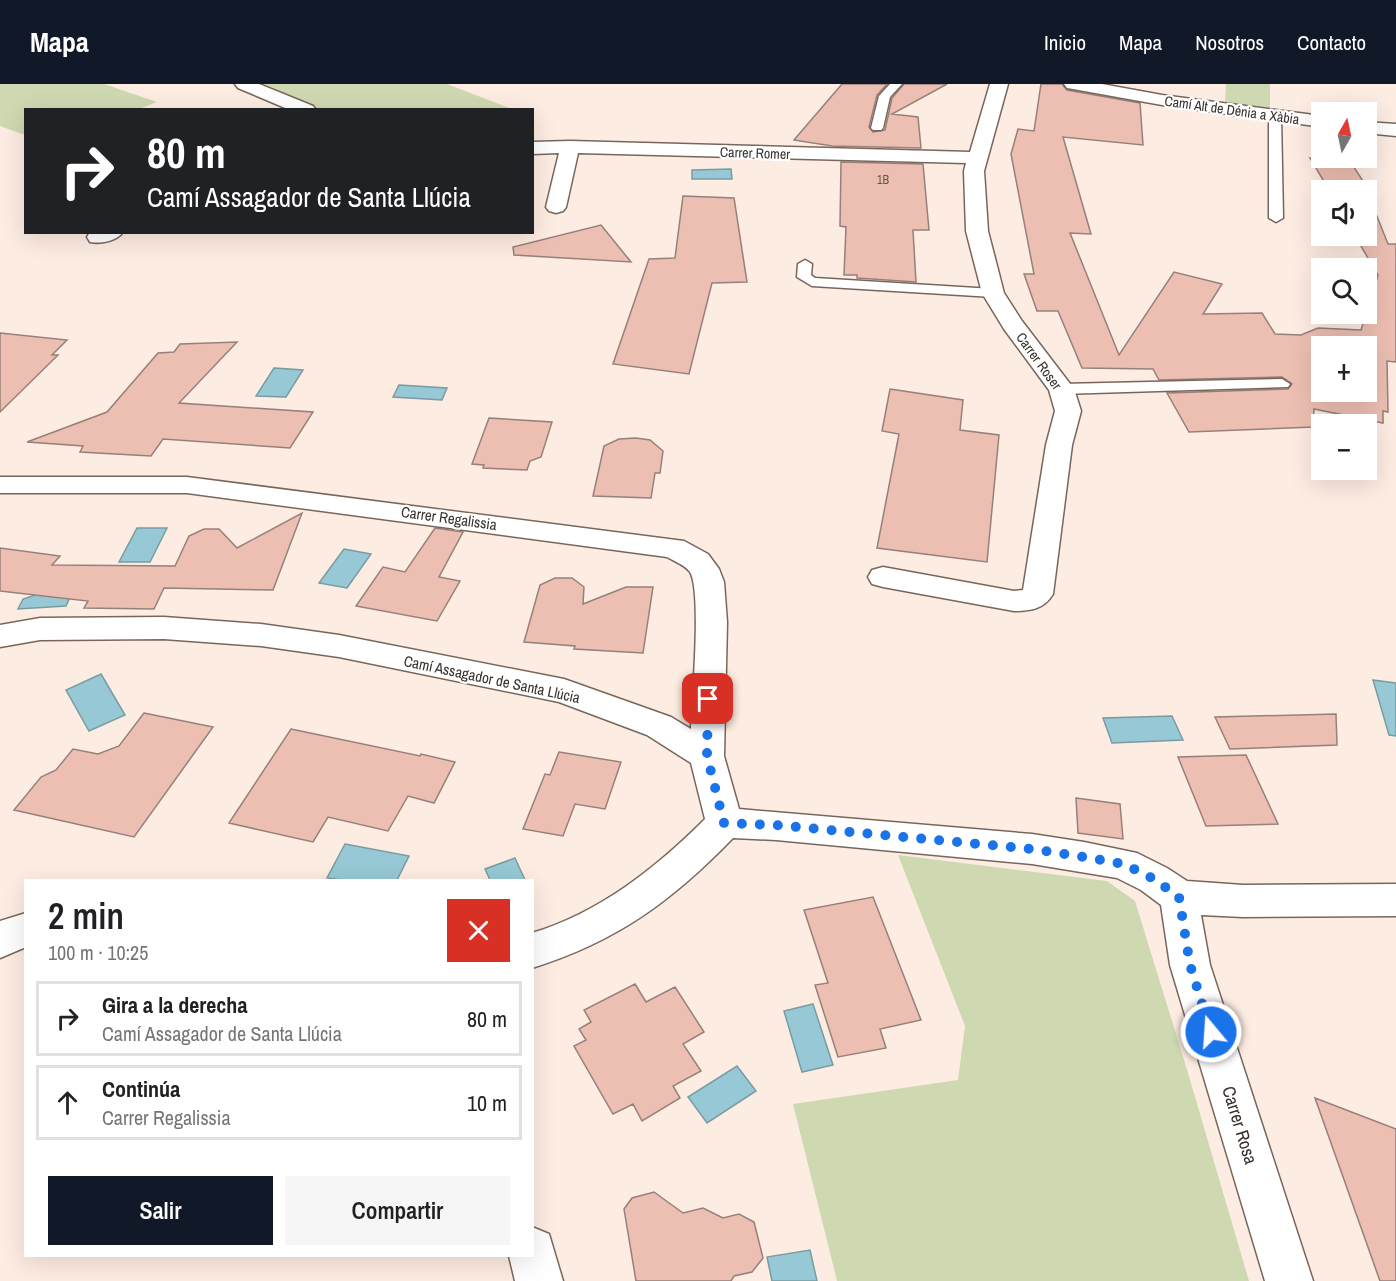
<!DOCTYPE html>
<html lang="es">
<meta charset="utf-8">
<style>
:root{--surface:#fff;--page:#f6f6f6;--text:#202124;--muted:#757577;--line:#e0e0e0;--accent:#111827}
body{margin:0;font-family:"Archivo Narrow",sans-serif;background:var(--page);color:var(--text);height:100vh;display:flex;flex-direction:column;font-size:22px;white-space:nowrap}
*{box-sizing:border-box;margin:0}
p{font-size:20px;color:var(--muted)}
.icon{flex:none;width:33px;height:33px;fill:none;stroke:currentColor;stroke-width:2;stroke-linecap:round;stroke-linejoin:round}
.map{position:relative;flex:1;overflow:hidden}
.side{position:absolute;left:24px;top:795px;width:510px;height:378px;display:flex;flex-direction:column;background:var(--surface);border-radius:0px;box-shadow:0 6px 24px #0002}
.side>*{flex:none}
.hud{position:absolute;left:24px;top:24px;width:510px;height:126px;border-radius:0px;box-shadow:0 6px 24px #0002;background:#202124;color:#fff;overflow:hidden}
.needle{width:39px;rotate:9deg}
.controls{position:absolute;left:1311px;top:18px;display:grid;gap:12px}
.controls a{display:grid;place-items:center;width:66px;height:66px;border-radius:0px;background:var(--surface);box-shadow:0 6px 24px #0002;font-size:30px}
.pin{position:absolute;display:grid;place-items:center;width:51px;height:51px;color:#fff;margin:-26px;border-radius:12px;box-shadow:0 3px 9px #0006}
.me{position:absolute;width:66px;margin:-33px;rotate:342deg;stroke-linejoin:round;filter:drop-shadow(0 0 4px #0008)}
.turn{display:flex;align-items:center;gap:21px;height:126px;padding:0 24px;font-size:27px}
.turn .icon{width:78px;height:78px;stroke-width:2.5}
.turn b{display:block;font-size:42px;line-height:51px}
.round{display:grid;place-items:center;flex:none;width:63px;height:63px;border-radius:0px;background:var(--page)}
.head{display:flex;align-items:center;justify-content:space-between;height:102px;padding:0 24px}
h1{font-size:36px;font-weight:600;line-height:45px}
.action{display:flex;gap:12px;margin-top:auto;padding:12px 24px}
.action a{flex:1;height:69px;border-radius:0px;background:var(--accent);color:#fff;font-size:24px;font-weight:600;line-height:69px;text-align:center}
.action a+a{background:var(--page);color:var(--text)}
ul{padding:0;list-style:none}
li{display:flex;align-items:center;gap:18px;height:75px;margin:0 12px 9px;padding:0 12px;border:3px solid var(--line);border-radius:0px}
li div{flex:1}
li b{display:block;font-size:22px}
li em{font-style:normal}
header{display:flex;align-items:center;gap:36px;box-sizing:border-box;height:84px;padding:0 30px;background:var(--accent);color:#fff}
header strong{font-size:28px}
nav{display:flex;gap:33px;margin-inline-start:auto;font-size:21px}
.map>svg:first-child{display:block}
.green{fill:#ced9b1}
.water{fill:#96c9d5;stroke:#7a9ba2;stroke-width:1.5}
.building{fill:#edbfb2;stroke:#968079;stroke-width:1.5;fill-rule:evenodd}
.lines{fill:none;stroke-linecap:round;stroke-linejoin:round}
.service-casing{stroke:#79665b;stroke-width:3}
.minor-casing{stroke:#79665b;stroke-width:3}
.service{fill:#fff;fill-rule:evenodd}
.minor{fill:#fff;fill-rule:evenodd}
.route{stroke:#1a73e8;stroke-width:10;stroke-dasharray:0 18}
.labels{text-anchor:middle;dominant-baseline:central;stroke-width:4.5;stroke-linejoin:round;paint-order:stroke}
.number-label{font-size:12px;fill:#66544e}
.far-street-label{font-size:14px;fill:#39312c;stroke:#fff}
.street-label{font-size:15px;fill:#39312c;stroke:#fff}
.near-street-label{font-size:18px;fill:#39312c;stroke:#fff}
</style>
<header>
<strong>Mapa</strong>
<nav><a>Inicio</a><a>Mapa</a><a>Nosotros</a><a>Contacto</a></nav>
</header>
<div class="map">
<svg width="1396" height="1197" viewBox="0 0 1396 1197">
<rect width="100%" height="100%" fill="#fdece2"/>
<!-- green -->
<path class="green" d="M0,0H104L157,18L139,25L26,26L25,51L0,42Z
M255,0H447L512,25H319Z
M1226,0H1270V25L1225,20Z
M898,771L1107,797L1135,817L1188,989L1249,1197H837L793,1020L958,996L965,942Z"/>
<!-- water -->
<path class="water" d="M731,85L732,95H692V86Z
M274,284L303,286L286,313L256,312Z
M399,301L447,304L442,316L393,313Z
M137,444H167L150,478H119Z
M344,465L371,470L347,504L319,499Z
M77,497L66,522L18,525L23,515Z
M101,590L125,631L89,647L66,606Z
M1373,596L1396,599V652L1389,651Z
M1172,632L1183,656L1112,659L1103,634Z
M345,760L409,772L397,796H342L327,794Z
M515,774L525,796H490L485,785Z
M813,920L833,981L802,988L784,927Z
M737,982L756,1007L707,1039L688,1013Z
M810,1166L817,1197H772L767,1173Z"/>
<!-- building -->
<path class="building" d="M842,0H887L877,11L869,43L873,48L885,46L892,14L904,0H947L892,30L918,33L921,64L832,62L794,56Z
M1041,0H1062L1067,6L1140,19L1143,61L1063,53L1091,150L1070,149L1119,271L1174,188L1222,200L1203,230L1262,229L1275,250L1301,251L1318,244L1361,246L1378,191L1355,152H1366V106H1329L1310,74H1348L1363,97L1388,160H1396V278L1387,277L1388,328L1383,327V339L1314,325L1313,343L1189,348L1167,309L1288,305L1292,300L1282,293L1159,296L1153,285L1082,284L1058,227H1037L1024,190H1034L1011,70L1018,45L1034,47ZM1322,262H1366V308H1322Z
M841,78L923,80L929,146H913L916,198L857,194V191H844L846,143L840,142Z
M683,112L734,114L747,198L712,199L689,290L613,280L649,175L675,174Z
M601,141L631,178L514,171L513,163Z
M0,249L67,256L52,271H58L0,328Z
M237,258L179,319L313,328L290,364L163,355L151,372L80,368L83,362L27,358L107,328L158,269L174,268L180,260Z
M890,305L963,316L960,346L999,351L987,478L877,464L899,350L882,347Z
M489,334L552,338L541,373L530,377L527,386L483,384L484,381L472,380Z
M636,354L650,356L663,367L660,389H655L651,414L593,412L604,362L619,355Z
M302,429L273,506L164,504L154,525L84,524L88,517L0,507V464L60,472L52,481L175,482L189,452L204,445H219L237,464Z
M435,444L463,448L439,493L460,497L437,537L356,522L383,483L405,488Z
M555,494H572L584,503L583,520L626,503H653L643,569L574,565L575,562L524,558L540,501Z
M144,629L213,643L134,753L14,726L41,693L56,686L73,665L98,670L119,662Z
M1336,630L1337,661L1230,665L1215,633Z
M291,645L420,672L421,670L455,678L434,719L408,712L388,747L328,733L313,758L229,739Z
M559,668L621,678L605,725L575,720L563,752L523,745L545,690L550,691Z
M1246,671L1278,740L1206,742L1178,673Z
M1076,714L1120,720L1123,755L1078,749Z
M873,813L921,936L880,945L886,964L838,973L815,901L828,899L804,826Z
M635,900L646,918L675,903L704,948L683,960L701,987L673,1002L680,1014L642,1037L633,1020L613,1030L574,962L586,956L579,945L591,938L584,926Z
M1315,1014L1396,1045V1197H1380Z
M654,1108L683,1129L703,1124L723,1134L739,1130L754,1138L763,1174L752,1188L734,1192L731,1197H636L624,1125L632,1114Z"/>
<g class="lines">
<defs>
<path id="service" d="M890,0H902L890,13L883,44L881,46H873L871,44L879,12Z
M1275,29L1281,32L1283,134L1276,138L1269,134V32Z
M805,176L812,180L811,191L815,194L993,205L1000,209L993,213L812,202L797,193L798,180Z
M1282,295L1290,300L1288,303L1061,310L1053,305L1061,300Z"/>
<path id="minor" d="M235,0H259L313,22L316,26H290L238,4Z
M990,0H1008L984,87L988,147L1004,209L1022,237L1074,305L1081,327L1072,361L1053,510C1044,525 1031,527 1014,527L883,503L872,500L868,493L872,486L883,483L1014,507L1023,506L1046,361L1055,327L1049,306L1004,245L982,209L966,147L964,87L966,79L578,69L566,123L563,127L556,129L549,127L546,123L559,69L532,70V58L570,57L970,68Z
M1064,0H1102L1162,11L1322,32V43L1162,21L1073,5L1067,4Z
M1366,38L1396,40V52L1366,49Z
M90,148H123C117,157 101,160 90,158L87,153Z
M0,393H187L684,457L708,470L719,485L724,498L727,538L724,672L739,725L1032,750L1084,758L1137,769L1167,784L1187,797L1243,801L1396,800V832L1243,833L1201,831L1210,881L1313,1197H1265L1170,881L1161,821L1141,806L1117,794L1032,780L776,756L733,754C672,817 616,858 532,884V849C599,829 656,784 705,735L691,679L647,651L559,618L339,573L261,562L164,555L40,556L0,563V541L40,534L164,533L261,540L339,551L564,595L671,633L691,645C692,617 702,507 690,488C685,481 674,477 667,473L187,409H0Z
M26,829V863L0,874V837Z
M532,1143L549,1150L563,1197H515L509,1172H532Z"/>
</defs>
<!-- service casing -->
<use href="#service" class="service-casing"/>
<!-- minor casing -->
<use href="#minor" class="minor-casing"/>
<!-- service -->
<use href="#service" class="service"/>
<!-- minor -->
<use href="#minor" class="minor"/>
</g>
<g class="lines">
<!-- route -->
<path class="route" d="M708,615L707,672L724,739L776,741L1032,765L1084,773L1124,780L1154,795L1179,813L1190,881L1211,948"/>
</g>
<g class="labels">
<!-- number labels -->
<g class="number-label">
<text x="883" y="96">1B</text>
</g>
<!-- far-street labels -->
<g class="far-street-label">
<text transform="translate(1232 26) rotate(8)">Camí Alt de Dénia a Xàbia</text>
<text transform="translate(755 69) rotate(2)">Carrer Romer</text>
<text transform="translate(1039 277) rotate(54)">Carrer Roser</text>
</g>
<!-- street labels -->
<g class="street-label">
<text transform="translate(449 434) rotate(8)">Carrer Regalissia</text>
<text transform="translate(492 595) rotate(12)">Camí Assagador de Santa Llúcia</text>
</g>
<!-- near-street labels -->
<g class="near-street-label">
<text transform="translate(1240 1041) rotate(73)">Carrer Rosa</text>
</g>
</g>
</svg>
<div class="controls">
<a><svg class="needle" viewBox="-14 -14 28 28"><path d="M0-13l5 13h-10z" fill="#e53935"/><path d="M0 13l5-13h-10z" fill="#757577"/></svg></a>
<a><svg class="icon" aria-label="sound" viewBox="0 0 24 24"><path d="M4 9h4l5-4v14l-5-4H4zM17 9q2 3 0 6"/></svg></a>
<a><svg class="icon" aria-label="search" viewBox="0 0 24 24"><circle cx="10" cy="10" r="6"/><path d="M15 15l6 6"/></svg></a>
<a>+</a>
<a>−</a>
</div>
<div class="pin" style="left:708px;top:615px;background:#d93025"><svg class="icon" aria-label="arrive" viewBox="0 0 24 24"><path d="M6 21V4h12l-3 4 3 4H6"/></svg></div>
<svg class="me" style="left:1211px;top:948px" viewBox="-20 -20 40 40"><circle r="17" fill="#1a73e8" stroke="#fff" stroke-width="3"/><path d="M0-11L8 9 0 5-8 9z" fill="#fff"/></svg>
<div class="hud">
<div class="turn"><svg class="icon" aria-label="right" viewBox="0 0 24 24"><path d="M7 20v-9h11M14 6l5 5-5 5"/></svg><div><b>80 m</b>Camí Assagador de Santa Llúcia</div></div>
</div>
<section class="side">
<div class="head"><div><h1>2 min</h1><p>100 m · 10:25</p></div><a class="round" style="background:#d93025;color:#fff"><svg class="icon" aria-label="close" viewBox="0 0 24 24"><path d="M6 6l12 12M18 6L6 18"/></svg></a></div>
<ul>
<li><svg class="icon" aria-label="right" viewBox="0 0 24 24"><path d="M7 20v-9h11M14 6l5 5-5 5"/></svg><div><b>Gira a la derecha</b><p>Camí Assagador de Santa Llúcia</p></div><em>80 m</em></li>
<li><svg class="icon" aria-label="ahead" viewBox="0 0 24 24"><path d="M12 20V5M6 11l6-6 6 6"/></svg><div><b>Continúa</b><p>Carrer Regalissia</p></div><em>10 m</em></li>
</ul>
<div class="action"><a>Salir</a><a>Compartir</a></div>
</section>
</div>
